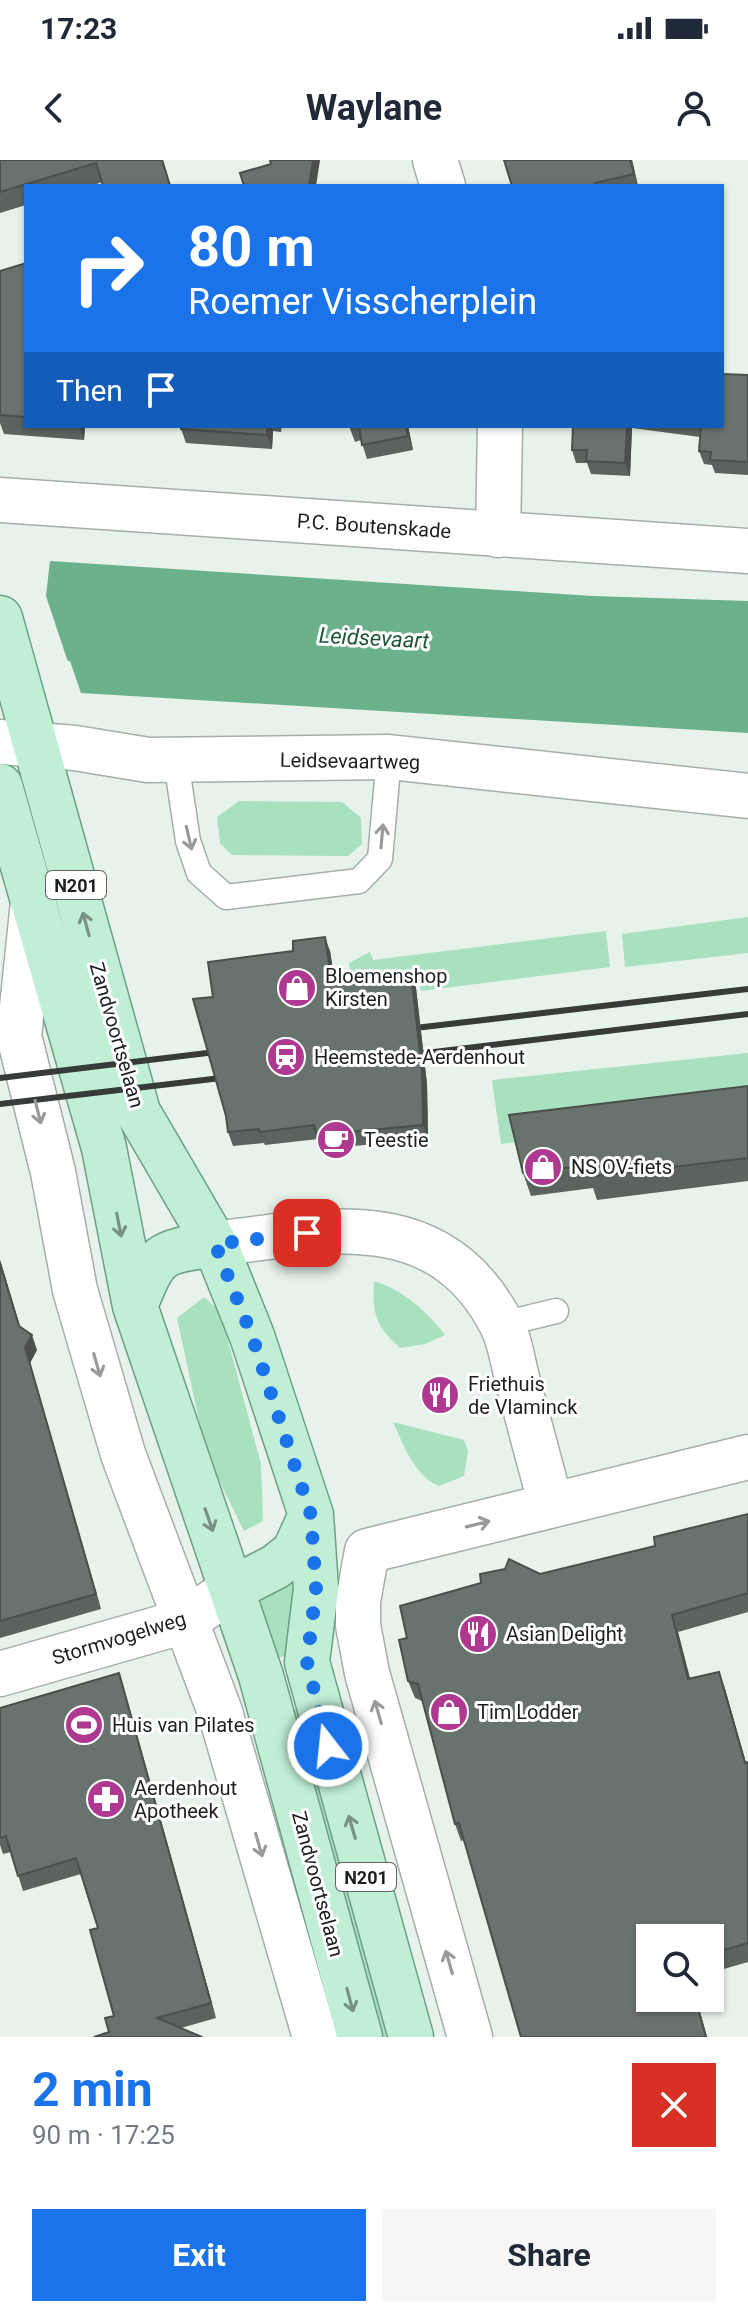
<!DOCTYPE html>
<meta charset="utf-8">
<style>
:root{--surface:#fff;--page:#f6f6f7;--text:#1f2937;--muted:#747a83;--accent:#1a73e8}
body{margin:0;font-family:Roboto,sans-serif;background:var(--page);color:var(--text);height:100vh;display:flex;flex-direction:column;font-size:30px;white-space:nowrap}
*{box-sizing:border-box;margin:0}
p{font-size:26px;color:var(--muted)}
.icon{flex:none;width:44px;height:44px;fill:none;stroke:currentColor;stroke-width:2;stroke-linecap:round;stroke-linejoin:round}
.map{position:relative;height:1877px;overflow:hidden}
.panel{display:flex;flex-direction:column;background:var(--surface);flex:1}
.panel>*{flex:none}
.hud{position:absolute;left:24px;top:24px;width:700px;height:244px;border-radius:0px;box-shadow:0 2px 6px #0004;background:#1a73e8;color:#fff;overflow:hidden}
.controls{position:absolute;left:636px;top:1764px;display:grid;gap:16px}
.controls a{display:grid;place-items:center;width:88px;height:88px;border-radius:0px;background:var(--surface);box-shadow:0 2px 6px #0004;font-size:40px}
.pin{position:absolute;display:grid;place-items:center;width:68px;height:68px;color:#fff;margin:-34px;border-radius:16px;box-shadow:0 4px 12px #0006}
.me{position:absolute;width:88px;margin:-44px;rotate:344deg;stroke-linejoin:round;filter:drop-shadow(0 0 6px #0008)}
.turn{display:flex;align-items:center;gap:28px;height:168px;padding:0 32px;font-size:36px}
.turn .icon{width:104px;height:104px;stroke-width:2.5}
.turn b{display:block;font-size:56px;line-height:68px}
.then{display:flex;align-items:center;height:76px;padding:0 32px;background:#0003;gap:16px;font-size:30px}
.round{display:grid;place-items:center;flex:none;width:84px;height:84px;border-radius:0px;background:var(--page)}
.overview{display:flex;align-items:center;justify-content:space-between;height:136px;padding:0 32px}
h1{font-size:48px;font-weight:700;line-height:60px;color:var(--accent)}
.button{display:flex;gap:16px;margin-top:auto;padding:16px 32px}
.button a{flex:1;height:92px;border-radius:0px;background:var(--accent);color:#fff;font-size:32px;font-weight:700;line-height:92px;text-align:center}
.button a+a{background:var(--page);color:var(--text)}
.status{display:flex;justify-content:space-between;align-items:center;height:56px;padding:0 40px;background:var(--surface);direction:ltr}
.status svg{height:22px;fill:currentColor}
header{display:flex;justify-content:space-between;align-items:center;height:104px;padding:0 32px;background:var(--surface);font-size:36px;font-weight:700}
.map>svg:first-child{display:block}
.green{fill:#a9e0c0}
.water{fill:#6bb28c}
.pier{fill:#e7f2eb}
.lines{fill:none;stroke-linecap:round;stroke-linejoin:round}
.lane-casing{stroke:#a5afa9;stroke-width:27}
.street-casing{stroke:#a5afa9;stroke-width:47}
.secondary-casing{stroke:#a5afa9;stroke-width:47}
.primary-casing{stroke:#6c9f83;stroke-width:47}
.lane{stroke:#fff;stroke-width:24}
.street{stroke:#fff;stroke-width:44}
.secondary{stroke:#fff;stroke-width:44}
.primary{stroke:#c1efd6;stroke-width:44}
.rail{stroke:#373c39;stroke-width:6}
.wall{fill:#5a635e}
.shaded-wall{fill:#4a504c}
.building{fill:#69736d;stroke:#4a504c;stroke-width:2}
.oneway{stroke:#999b9a}
.oneway2{stroke:#779283}
.route{stroke:#1a73e8;stroke-width:14;stroke-dasharray:0 25.2}
.labels{text-anchor:middle;dominant-baseline:central;stroke-width:6;stroke-linejoin:round;paint-order:stroke}
.shield{fill:#fff;stroke:#606362;stroke-width:2}
.shield-label{font-size:18px;font-weight:bold;fill:#1c201e}
.street-label{font-size:20px;fill:#1c201e;stroke:#fff}
.poi-label{font-size:20px;fill:#1c201e;stroke:#fff;text-anchor:start}
.water-label{font-size:22px;font-style:italic;fill:#1e553a;stroke:#fff}
</style>
<div class="status"><b>17:23</b><svg viewBox="0 0 49 12"><path d="M0 12V9h3v3zM5 12V6h3v6zM10 12V3h3v9zM15 12V0h3v12zM26 1h20v11H26zM47 4h2v5h-2z"/></svg></div>
<header><svg class="icon" aria-label="back" viewBox="0 0 24 24"><path d="M15 5l-7 7 7 7"/></svg>Waylane<svg class="icon" aria-label="person" viewBox="0 0 24 24"><circle cx="12" cy="8" r="4"/><path d="M4 21q1-7 8-7t8 7"/></svg></header>
<div class="map">
<svg width="748" height="1877" viewBox="0 0 748 1877">
<rect width="100%" height="100%" fill="#e7f2eb"/>
<!-- green -->
<path class="green" d="M239,641L342,642L361,658L362,684L348,696L232,695L220,683L217,657Z
M748,757V793L625,807L622,774Z
M606,771L610,807L421,831L418,817L350,826L349,803L370,792L373,800Z
M748,893V952L501,984L492,920Z
M374,1121C403,1130 427,1151 445,1175L425,1184L400,1188C376,1166 372,1154 374,1121Z
M204,1137L220,1151L261,1304L263,1361L244,1371L206,1294L177,1158Z
M393,1262L464,1280L468,1291L464,1316L439,1326C415,1317 403,1284 393,1262Z
M299,1408L290,1494L266,1502L248,1449Z
M300,1548L394,1877H372L281,1553Z"/>
<!-- water -->
<path class="water" d="M50,401L593,436L748,441V573L81,533L70,501L0,496V433L46,436Z"/>
<!-- pier -->
<path class="pier" d="M0,429L44,430L69,505L0,500Z"/>
<g class="lines">
<defs>
<path id="lane" d="M176,601L188,681L199,713L226,737L359,721L380,699L389,597
M502,1164L556,1151"/>
<path id="street" d="M435,0L443,26
M0,340L748,391
M498,375L500,266
M33,742L19,876L53,1012L75,1130L123,1294L220,1552L315,1877
M215,1084C325,1070 439,1044 501,1163C510,1180 513,1203 518,1222C529,1263 540,1304 551,1345
M0,1514L185,1461L232,1429
M470,1877L367,1513L358,1465V1441L367,1391L748,1297"/>
<path id="secondary" d="M0,582L75,588L148,600L389,597L748,636"/>
<path id="primary" d="M0,458L138,952L215,1084L252,1176L311,1355L316,1429L307,1502L411,1877
M0,626L104,988L135,1146L261,1516L360,1877
M135,1146C157,1092 157,1093 215,1084
M232,1429L275,1407L294,1392L311,1355"/>
</defs>
<!-- lane casing -->
<use href="#lane" class="lane-casing"/>
<!-- street casing -->
<use href="#street" class="street-casing"/>
<!-- secondary casing -->
<use href="#secondary" class="secondary-casing"/>
<!-- primary casing -->
<use href="#primary" class="primary-casing"/>
<!-- lane -->
<use href="#lane" class="lane"/>
<!-- street -->
<use href="#street" class="street"/>
<!-- secondary -->
<use href="#secondary" class="secondary"/>
<!-- primary -->
<use href="#primary" class="primary"/>
<!-- rail -->
<path class="rail" d="M398,870L748,829
M401,896L748,854
M0,918L232,890
M0,944L238,916"/>
</g>
<!-- wall -->
<path class="wall" d="M0,0H163L171,26H103L102,22L91,26H26V45L0,53Z
M632,0L638,26H512Z
M26,103V266H85L84,280L4,274L0,263V111Z
M748,215V315L715,313L712,305L704,304L699,291L700,277L632,268L630,316L591,314L587,303H576L572,290L573,266H722Z
M181,266H282L281,272L273,271L272,289L186,283L181,269Z
M349,266H408L413,290L367,299L361,280L355,282Z
M330,791L335,823L411,814L416,828L427,924L428,979L322,989L318,979L265,985L264,983L233,986L228,972L213,837Z
M748,926V1021L597,1040L593,1028L531,1036L523,1013Z
M0,1100L20,1166L37,1190L30,1203L101,1449L0,1478Z
M748,1354V1452L678,1472L690,1518L719,1512L725,1529L746,1603L748,1602V1802L710,1813V1778H650V1838H696L707,1877H521L464,1680L461,1681L455,1664L422,1541L415,1538L408,1521L399,1480L407,1478L400,1446L481,1423L480,1414L505,1409L509,1399L540,1414L655,1386L654,1377Z
M119,1513L124,1529L216,1858L181,1868L109,1872L114,1856L98,1768L81,1714L23,1731L11,1692L3,1694L0,1685V1548Z"/>
<!-- shaded-wall -->
<path class="shaded-wall" d="M313,0H320L316,26H309Z
M630,0H632L638,26L634,14Z
M79,266H85L84,280Z
M267,266H271L273,271L272,289L267,275Z
M406,266H408L413,290L408,276Z
M627,266H632V268L630,316L625,303Z
M325,777L330,791L337,837L332,823Z
M411,814L416,828L427,924L428,979L423,965Z
M0,1100L24,1181L0,1103Z
M32,1175L37,1190L30,1203L101,1449L96,1434L25,1187Z
M672,1455L678,1472L694,1536L688,1519Z
M719,1512L725,1529L748,1610L745,1603Z
M119,1513L124,1529L216,1858L211,1843Z
M695,1838H696L707,1877H706Z"/>
<!-- building -->
<path class="building" d="M0,0H162L170,26H103L96,3L0,32Z
M270,0H313L309,26H244L240,13L271,4Z
M504,0H630L634,14L595,23L596,26H512Z
M26,103V257L0,255V111Z
M722,214L748,215V302L710,300L711,292L699,291L701,266H722Z
M181,266H267V275L181,269Z
M359,266H406L408,276L362,285Z
M573,266H627L625,303L586,301L587,290H572Z
M325,777L332,823L411,814L422,910L423,965L317,975L314,965L260,972L259,969L228,972L226,956L193,839L213,837L208,802L293,791V781Z
M748,926V998L589,1017L587,1005L523,1013L509,955Z
M0,1103L19,1166L32,1175L25,1187L96,1434L0,1461Z
M748,1354V1433L672,1455L688,1519L719,1512L745,1603L748,1602V1783L710,1794V1778H650V1838H695L706,1877H521L459,1663L455,1664L418,1524L408,1521L399,1480L407,1478L400,1446L481,1423L480,1414L505,1409L509,1399L540,1414L655,1386L654,1377Z
M119,1513L211,1843L157,1858L202,1877H94L109,1872L105,1858L114,1856L90,1770L98,1768L76,1698L18,1716L6,1676L0,1678V1548Z"/>
<!-- one-way arrows -->
<defs><path id="oneway-shaft" d="M-6 0H5M1.5-3L5.5 0L1.5 3" fill="none" stroke-width="1.6" stroke-linecap="round" stroke-linejoin="round" transform="scale(2)"/></defs>
<g class="oneway">
<use href="#oneway-shaft" transform="translate(382 676) rotate(-85)"/>
<use href="#oneway-shaft" transform="translate(189 678) rotate(77)"/>
<use href="#oneway-shaft" transform="translate(38 952) rotate(76)"/>
<use href="#oneway-shaft" transform="translate(97 1205) rotate(74)"/>
<use href="#oneway-shaft" transform="translate(478 1364) rotate(-14)"/>
<use href="#oneway-shaft" transform="translate(378 1552) rotate(-106)"/>
<use href="#oneway-shaft" transform="translate(259 1685) rotate(74)"/>
<use href="#oneway-shaft" transform="translate(449 1802) rotate(-106)"/>
</g>
<g class="oneway2">
<use href="#oneway-shaft" transform="translate(86 764) rotate(-105)"/>
<use href="#oneway-shaft" transform="translate(119 1065) rotate(79)"/>
<use href="#oneway-shaft" transform="translate(209 1360) rotate(71)"/>
<use href="#oneway-shaft" transform="translate(352 1667) rotate(-106)"/>
<use href="#oneway-shaft" transform="translate(350 1840) rotate(75)"/>
</g>
<g class="lines">
<!-- route -->
<path class="route" d="M307,1073L215,1084L252,1176L311,1355L316,1429L307,1502L328,1586"/>
</g>
<!-- icons -->
<defs>
<symbol id="shop-disc" viewBox="-11 -11 22 22"><circle r="9.5" fill="#af3991" stroke="#fff"/><path d="M-5-2.5h2.3a2.7 3.5 0 0 1 5.4 0H5L5.5 6h-11ZM-1.5-2.5h3a1.5 2.3 0 0 0-3 0Z" fill="#fff"/></symbol>
<symbol id="station-disc" viewBox="-11 -11 22 22"><circle r="9.5" fill="#af3991" stroke="#fff"/><path d="M-3-6H3Q5-6 5-4V2Q5 4 3 4L4.5 6H3L1.5 4h-3L-3 6H-4.5L-3 4Q-5 4-5 2V-4Q-5-6-3-6ZM-3.5-4v3h7v-3ZM-3.5 1v1.5H-2V1ZM2 1v1.5H3.5V1Z" fill="#fff"/></symbol>
<symbol id="cafe-disc" viewBox="-11 -11 22 22"><circle r="9.5" fill="#af3991" stroke="#fff"/><path d="M-5.5-4.5H6V0H3Q3 3.5 0 3.5H-2.5Q-5.5 3.5-5.5 0ZM3-3.2v2h1.7v-2ZM-6 4.5H4V6H-6Z" fill="#fff"/></symbol>
<symbol id="restaurant-disc" viewBox="-11 -11 22 22"><circle r="9.5" fill="#af3991" stroke="#fff"/><path d="M-5-6h1v4h1v-4h1v4h1v-4h1v5L-1.5 .5V6h-2V.5L-5-1ZM5-6V6H3V1.5H1.5Q1.5-4 5-6Z" fill="#fff"/></symbol>
<symbol id="stadium-disc" viewBox="-11 -11 22 22"><circle r="9.5" fill="#af3991" stroke="#fff"/><path d="M0-5a6.5 5 0 1 0 0 10a6.5 5 0 1 0 0-10ZM-3.5-1.8h7v3.6h-7Z" fill="#fff"/></symbol>
<symbol id="pharmacy-disc" viewBox="-11 -11 22 22"><circle r="9.5" fill="#af3991" stroke="#fff"/><path d="M-2-6h4v4h4v4h-4v4h-4v-4h-4v-4h4Z" fill="#fff"/></symbol>
</defs>
<g fill-rule="evenodd">
<use href="#shop-disc" x="275" y="806" width="44" height="44"/>
<use href="#station-disc" x="264" y="875" width="44" height="44"/>
<use href="#cafe-disc" x="314" y="958" width="44" height="44"/>
<use href="#shop-disc" x="521" y="985" width="44" height="44"/>
<use href="#restaurant-disc" x="418" y="1213" width="44" height="44"/>
<use href="#restaurant-disc" x="456" y="1452" width="44" height="44"/>
<use href="#shop-disc" x="427" y="1530" width="44" height="44"/>
<use href="#stadium-disc" x="62" y="1543" width="44" height="44"/>
<use href="#pharmacy-disc" x="84" y="1617" width="44" height="44"/>
</g>
<g class="labels">
<!-- shield labels -->
<g class="shield">
<rect x="46" y="711" width="60" height="28" rx="6"/>
<rect x="336" y="1703" width="60" height="28" rx="6"/>
</g>
<g class="shield-label">
<text x="76" y="725">N201</text>
<text x="366" y="1717">N201</text>
</g>
<!-- street labels -->
<g class="street-label">
<text transform="translate(374 366) rotate(4)">P.C. Boutenskade</text>
<text transform="translate(350 601) rotate(1)">Leidsevaartweg</text>
<text transform="translate(117 875) rotate(74)">Zandvoortselaan</text>
<text transform="translate(119 1478) rotate(-17)">Stormvogelweg</text>
<text transform="translate(318 1724) rotate(75)">Zandvoortselaan</text>
</g>
<!-- poi labels -->
<g class="poi-label">
<text x="325" y="816">Bloemenshop<tspan x="325" dy="23">Kirsten</tspan></text>
<text x="314" y="897">Heemstede-Aerdenhout</text>
<text x="364" y="980">Teestie</text>
<text x="571" y="1007">NS OV-fiets</text>
<text x="468" y="1224">Friethuis<tspan x="468" dy="23">de Vlaminck</tspan></text>
<text x="506" y="1474">Asian Delight</text>
<text x="477" y="1552">Tim Lodder</text>
<text x="112" y="1565">Huis van Pilates</text>
<text x="134" y="1628">Aerdenhout<tspan x="134" dy="23">Apotheek</tspan></text>
</g>
<!-- water labels -->
<g class="water-label">
<text transform="translate(374 478) rotate(3)">Leidsevaart</text>
</g>
</g>
</svg>
<div class="controls">
<a><svg class="icon" aria-label="search" viewBox="0 0 24 24"><circle cx="10" cy="10" r="6"/><path d="M15 15l6 6"/></svg></a>
</div>
<div class="pin" style="left:307px;top:1073px;background:#d93025"><svg class="icon" aria-label="arrive" viewBox="0 0 24 24"><path d="M6 21V4h12l-3 4 3 4H6"/></svg></div>
<svg class="me" style="left:328px;top:1586px" viewBox="-20 -20 40 40"><circle r="17" fill="#1a73e8" stroke="#fff" stroke-width="3"/><path d="M0-11L8 9 0 5-8 9z" fill="#fff"/></svg>
<div class="hud">
<div class="turn"><svg class="icon" aria-label="right" viewBox="0 0 24 24"><path d="M7 20v-9h11M14 6l5 5-5 5"/></svg><div><b>80 m</b>Roemer Visscherplein</div></div>
<div class="then">Then<svg class="icon" aria-label="arrive" viewBox="0 0 24 24"><path d="M6 21V4h12l-3 4 3 4H6"/></svg></div>
</div>
</div>
<section class="panel">
<div class="overview"><div><h1>2 min</h1><p>90 m · 17:25</p></div><a class="round" style="background:#d93025;color:#fff"><svg class="icon" aria-label="close" viewBox="0 0 24 24"><path d="M6 6l12 12M18 6L6 18"/></svg></a></div>
<div class="button"><a>Exit</a><a>Share</a></div>
</section>
